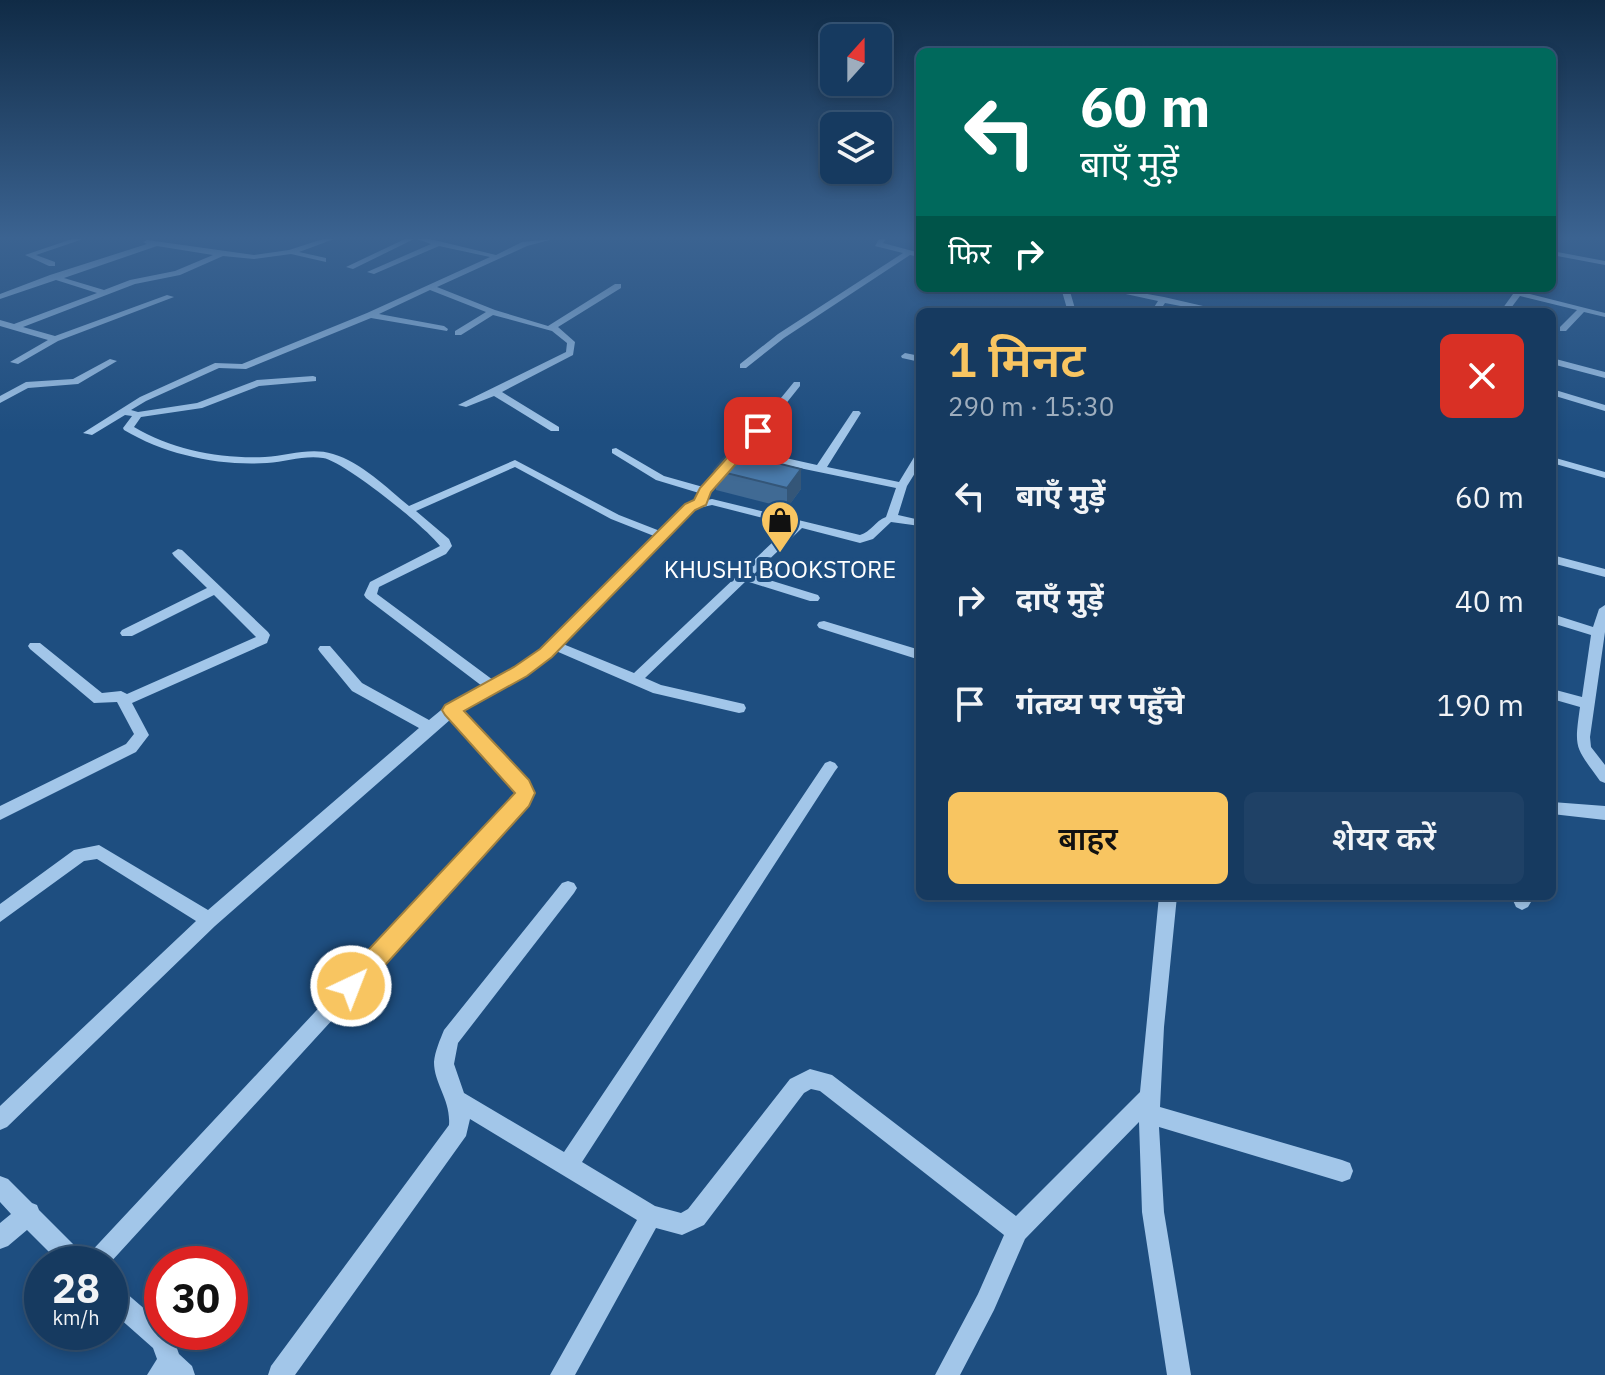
<!DOCTYPE html>
<html lang="hi">
<meta charset="utf-8">
<style>
:root{--surface:#163a60;--page:#1f4166;--text:#f1f3f6;--muted:#9eadbd;--line:#355475;--accent:#f8c561}
body{margin:0;font-family:"IBM Plex Sans","Noto Sans Devanagari",sans-serif;background:var(--page);color:var(--text);height:100vh;display:flex;flex-direction:column;font-size:30px;white-space:nowrap}
*{box-sizing:border-box;margin:0}
p{font-size:26px;color:var(--muted)}
.icon{flex:none;width:44px;height:44px;fill:none;stroke:currentColor;stroke-width:2;stroke-linecap:round;stroke-linejoin:round}
.map{position:relative;flex:1;overflow:hidden}
.side{position:absolute;left:916px;top:308px;width:640px;height:592px;display:flex;flex-direction:column;background:var(--surface);border-radius:12px;box-shadow:0 4px 12px #0003,0 0 0 2px var(--line)}
.side>*{flex:none}
.banner{position:absolute;left:916px;top:48px;width:640px;height:244px;border-radius:12px;box-shadow:0 4px 12px #0003,0 0 0 2px var(--line);background:#00695c;color:#fff;overflow:hidden}
.needle{width:52px;rotate:21deg}
.fabs{position:absolute;left:820px;top:24px;display:grid;gap:16px}
.fabs a{display:grid;place-items:center;width:72px;height:72px;border-radius:12px;background:var(--surface);box-shadow:0 4px 12px #0003,0 0 0 2px var(--line);font-size:40px}
.speed{position:absolute;left:24px;top:1246px;display:flex;gap:16px;font-size:40px;font-weight:700;text-align:center}
.speed>*{display:grid;place-content:center;width:104px;height:104px;border-radius:50%;background:var(--surface);box-shadow:0 4px 12px #0003,0 0 0 2px var(--line);line-height:1}
.speed small{font-size:20px;font-weight:400}
.speed .limit{border:12px solid #d22;background:#fff;color:#111}
.pin{position:absolute;display:grid;place-items:center;width:68px;height:68px;color:#fff;margin:-34px;border-radius:16px;box-shadow:0 4px 12px #0006}
.me{position:absolute;width:88px;margin:-44px;rotate:43deg;stroke-linejoin:round;filter:drop-shadow(0 0 6px #0008)}
.turn{display:flex;align-items:center;gap:28px;height:168px;padding:0 32px;font-size:36px}
.turn .icon{width:104px;height:104px;stroke-width:2.5}
.turn b{display:block;font-size:56px;line-height:68px}
.then{display:flex;align-items:center;height:76px;padding:0 32px;background:#0003;gap:16px;font-size:30px}
.round{display:grid;place-items:center;flex:none;width:84px;height:84px;border-radius:12px;background:var(--page)}
.head{display:flex;align-items:center;justify-content:space-between;height:136px;padding:0 32px}
h1{font-size:48px;font-weight:600;line-height:60px;color:var(--accent)}
.button{display:flex;gap:16px;margin-top:auto;padding:16px 32px}
.button a{flex:1;height:92px;border-radius:12px;background:var(--accent);color:#111;font-size:32px;font-weight:600;line-height:92px;text-align:center}
.button a+a{background:var(--page);color:var(--text)}
ul{padding:0;list-style:none}
li{display:flex;align-items:center;gap:24px;height:104px;padding:0 32px}
li div{flex:1}
li b{display:block;font-size:30px}
li em{font-style:normal}
.map>svg:first-child{display:block}
.lines{fill:none;stroke-linecap:round;stroke-linejoin:round}
.minor{fill:#a2c6e9;fill-rule:evenodd}
.wall{fill:#406a94}
.shaded-wall{fill:#345678}
.building{fill:#4a7bac;stroke:#345678;stroke-width:2}
.route{fill:#f8c561;stroke:#a1803f;stroke-width:2}
.labels{text-anchor:middle;dominant-baseline:central;stroke-width:8;stroke-linejoin:round;paint-order:stroke}
.poi-label{font-size:24px;fill:#fff;stroke:#1e4e80}
</style>
<div class="map">
<svg width="1605" height="1375" viewBox="0 0 1605 1375">
<rect width="100%" height="100%" fill="#1e4e80"/>
<g class="lines">
<!-- minor -->
<path class="minor" d="M72,239H83L36,255L55,262V266H49L25,255Z
M323,239H334L299,252L326,258V262L291,254L254,259L223,256L180,275L135,284L23,327L55,336L167,295L174,297L58,341L18,364L10,362L48,340L0,326V320L14,324L97,293L56,280L0,299V294L50,275L147,244L143,242L147,240L254,255L289,250ZM157,246L213,255L175,271L130,280L104,290L64,278Z
M405,239H414L353,269L346,267Z
M417,239H430L496,255L522,242L553,239L527,246L437,287L495,310L548,326L615,284H621V288L558,327L575,342L573,355L502,392L559,427V431H551L494,396L466,407L458,405L566,352L567,343L552,331L493,315L461,335H455V331L486,312L430,290L379,314L444,326L448,329L447,331L371,318L246,369L219,368L146,401L131,410L138,412L197,403L257,380L313,376L316,377V381L259,386L202,408L141,417L134,427C172,450 221,459 265,457C288,456 310,447 333,454C361,462 387,488 409,506L515,460L619,515L660,531L686,505L695,503L699,493L656,480L612,453V449L616,448L664,476L703,487L722,466H730L731,468L710,492L707,500L712,499L860,535C871,532 875,521 886,517L896,488L741,456L736,453L794,382H800V386L749,450L817,465L853,411H859L861,413L827,467L899,482L916,454L920,453V465L907,486L898,515L920,520V526L891,522L873,539L860,543L802,528L753,575L818,595L820,598L818,601H810L746,581L645,678L661,685L744,704L746,708L744,712L739,713L653,693L556,651L537,666L461,712L527,781L533,793L528,806L109,1264H61L27,1230L8,1246L0,1249V1223L11,1214L0,1202V1176L8,1179L32,1203L37,1205L39,1210L86,1257L515,798L517,793L515,788L451,719L215,926L7,1127L0,1130V1106L196,921L97,859L84,861L0,922V904L74,850L99,845L208,910L419,728L352,691L320,652L318,649L320,646H330L362,683L429,720L446,706L482,686L366,598L364,595L370,582L440,546C427,528 344,461 323,458C304,455 286,462 267,463C219,466 166,455 124,430L123,428L132,416L125,415L92,435L83,433L140,397L215,363L242,364L367,313L490,257L439,246L374,274L367,272L431,244ZM515,467L611,519L654,536L541,650L493,680L377,594L379,587L446,554L452,546L449,539L416,511ZM712,505L791,525L634,673L563,644L694,509Z
M879,239H886L883,243L920,253V257L910,255L784,338L746,368H740V364L778,334L903,253L875,246Z
M1552,251L1605,261V265L1552,255Z
M1061,288H1069L1076,312H1068Z
M1098,288H1114L1164,297L1229,312H1212L1165,303L1159,312H1151L1158,301Z
M1493,288H1506L1605,313V317L1584,312L1566,331H1560V327L1577,310L1520,296L1508,312H1500L1513,294Z
M905,353L920,356V362L902,358L901,356Z
M1552,358L1605,372V378L1552,364Z
M110,359L117,361L78,384L28,388L0,403V396L26,382L73,379Z
M1552,389L1605,405V411L1552,395Z
M1552,457L1605,472V478L1552,463Z
M178,549L182,550L268,632L270,635L267,643L132,703L149,735L136,752L0,820V806L126,744L134,734L117,702L94,703L30,649L28,646L30,643H40L102,693L121,691L127,694L256,637L214,595L132,636H122L120,633L122,630L207,588L174,556L172,553Z
M1552,555L1605,569V577L1552,563Z
M1605,605V632L1590,737L1591,747L1605,765V783L1600,781C1575,746 1574,750 1580,707L1552,699V689L1582,697L1591,635L1552,623V614L1593,627L1599,609Z
M824,621L920,650V660L819,628L817,625L819,622Z
M830,761L835,763L838,767L835,771L582,1162L655,1206L681,1213L688,1209L790,1079L810,1069L832,1075L1016,1216L1140,1092L1159,896H1177L1164,1027L1160,1107L1342,1160L1350,1163L1353,1171L1350,1179L1342,1182L1159,1127L1164,1212L1191,1375H1167L1142,1212L1139,1122L1025,1239L994,1310L960,1375H935L978,1294L1004,1235L820,1091L811,1089L804,1093L704,1225L682,1235L656,1228L575,1375H550L637,1220L470,1119L466,1136L295,1375H268L271,1366L449,1125C451,1100 434,1084 434,1062C435,1051 440,1040 444,1030L562,883L568,881L574,883L577,888L574,893L458,1043L454,1064L464,1093L564,1152L825,763Z
M1552,802L1605,806V820L1552,814Z
M1511,896H1529L1531,902L1528,907L1522,910L1516,907Z
M110,1282L118,1286L162,1324V1332H171L179,1354L192,1366L195,1375H147L157,1359L153,1348L110,1310Z"/>
</g>
<!-- wall -->
<path class="wall" d="M765,460L801,469V489L787,508L716,490L714,470Z"/>
<!-- shaded-wall -->
<path class="shaded-wall" d="M764,443L765,463L753,457Z
M801,469V489L787,508V488Z"/>
<!-- building -->
<path class="building" d="M741,438L764,443L753,457L801,469L787,488L714,470Z"/>
<!-- sky -->
<linearGradient id="sky" x2="0" y2="1"><stop stop-color="#102b46"/><stop offset="0.55" stop-color="#3b6391"/><stop offset="1" stop-color="#3b6391" stop-opacity="0"/></linearGradient>
<rect width="1605" height="432" fill="url(#sky)"/>
<!-- route -->
<path class="route" d="M754,428L765,431L711,492L706,505L695,510L552,657L527,676L464,711L529,780L535,793L529,806L359,994L351,998L342,994L339,986L342,978L515,793L445,715L442,710L445,705L514,667L540,649L685,504L694,500L700,488Z"/>
<!-- icons -->
<defs>
<symbol id="shop-pin" viewBox="-11 -11 22 30"><path d="M0 17L-7.5 6A9.5 9.5 0 1 1 7.5 6Z" fill="#f8c561" stroke="#1e4e80"/><path d="M-5-2.5h2.3a2.7 3.5 0 0 1 5.4 0H5L5.5 6h-11ZM-1.5-2.5h3a1.5 2.3 0 0 0-3 0Z" fill="#111"/></symbol>
</defs>
<g fill-rule="evenodd">
<use href="#shop-pin" x="758" y="498" width="44" height="60"/>
</g>
<g class="labels">
<!-- poi labels -->
<g class="poi-label">
<text x="780" y="569">KHUSHI BOOKSTORE</text>
</g>
</g>
</svg>
<div class="fabs">
<a><svg class="needle" viewBox="-14 -14 28 28"><path d="M0-13l5 13h-10z" fill="#e53935"/><path d="M0 13l5-13h-10z" fill="#9eadbd"/></svg></a>
<a><svg class="icon" aria-label="layers" viewBox="0 0 24 24"><path d="M12 4l9 5-9 5-9-5zM3 14l9 5 9-5"/></svg></a>
</div>
<div class="speed"><div>28<small>km/h</small></div><div class="limit">30</div></div>
<div class="pin" style="left:758px;top:431px;background:#d93025"><svg class="icon" aria-label="arrive" viewBox="0 0 24 24"><path d="M6 21V4h12l-3 4 3 4H6"/></svg></div>
<svg class="me" style="left:351px;top:986px" viewBox="-20 -20 40 40"><circle r="17" fill="#f8c561" stroke="#fff" stroke-width="3"/><path d="M0-11L8 9 0 5-8 9z" fill="#fff"/></svg>
<div class="banner">
<div class="turn"><svg class="icon" aria-label="left" viewBox="0 0 24 24"><path d="M17 20v-9H6M10 6l-5 5 5 5"/></svg><div><b>60 m</b>बाएँ मुड़ें</div></div>
<div class="then">फिर<svg class="icon" aria-label="right" viewBox="0 0 24 24"><path d="M7 20v-9h11M14 6l5 5-5 5"/></svg></div>
</div>
<section class="side">
<div class="head"><div><h1>1 मिनट</h1><p>290 m · 15:30</p></div><a class="round" style="background:#d93025;color:#fff"><svg class="icon" aria-label="close" viewBox="0 0 24 24"><path d="M6 6l12 12M18 6L6 18"/></svg></a></div>
<ul>
<li><svg class="icon" aria-label="left" viewBox="0 0 24 24"><path d="M17 20v-9H6M10 6l-5 5 5 5"/></svg><div><b>बाएँ मुड़ें</b></div><em>60 m</em></li>
<li><svg class="icon" aria-label="right" viewBox="0 0 24 24"><path d="M7 20v-9h11M14 6l5 5-5 5"/></svg><div><b>दाएँ मुड़ें</b></div><em>40 m</em></li>
<li><svg class="icon" aria-label="arrive" viewBox="0 0 24 24"><path d="M6 21V4h12l-3 4 3 4H6"/></svg><div><b>गंतव्य पर पहुँचे</b></div><em>190 m</em></li>
</ul>
<div class="button"><a>बाहर</a><a>शेयर करें</a></div>
</section>
</div>
